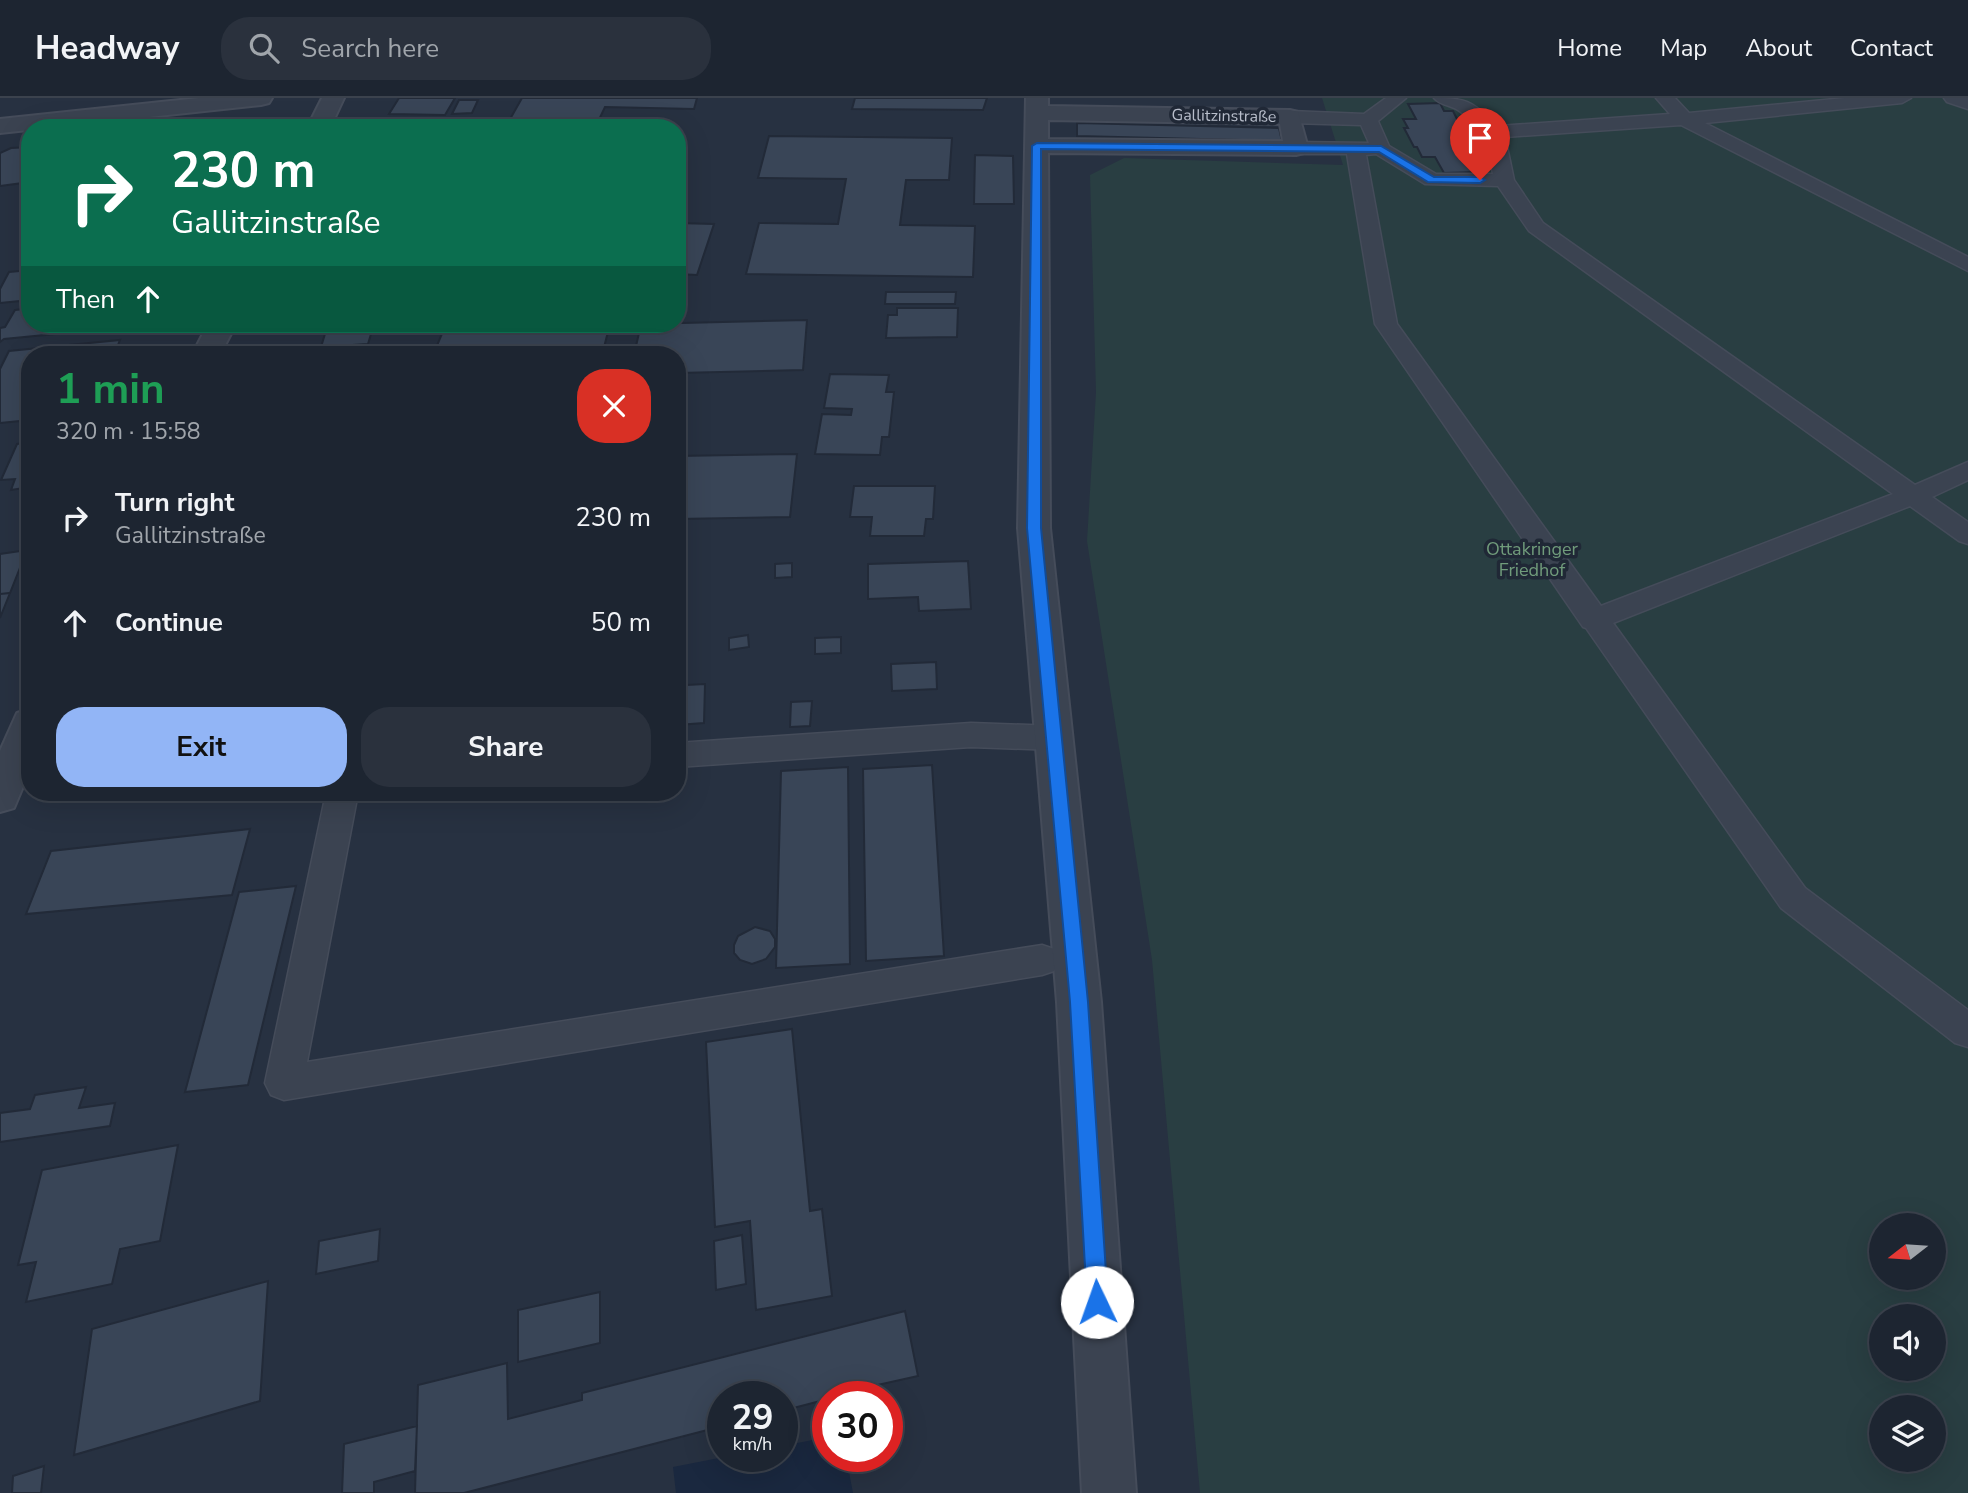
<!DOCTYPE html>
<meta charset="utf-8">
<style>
:root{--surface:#1d2531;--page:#2a313d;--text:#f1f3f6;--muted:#a0a5ab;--line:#3b424d;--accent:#92b5f6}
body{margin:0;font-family:"Nunito Sans",sans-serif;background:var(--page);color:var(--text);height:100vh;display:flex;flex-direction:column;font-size:26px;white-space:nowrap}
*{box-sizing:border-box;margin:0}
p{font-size:23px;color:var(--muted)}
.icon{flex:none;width:38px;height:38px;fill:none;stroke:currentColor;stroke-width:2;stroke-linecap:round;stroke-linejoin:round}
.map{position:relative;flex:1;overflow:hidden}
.details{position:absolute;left:21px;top:248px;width:665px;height:455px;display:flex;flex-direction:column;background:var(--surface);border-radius:28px;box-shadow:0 7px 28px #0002,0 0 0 2px var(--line)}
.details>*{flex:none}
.banner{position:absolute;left:21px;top:21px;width:665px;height:214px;border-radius:28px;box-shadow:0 7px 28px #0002,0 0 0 2px var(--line);background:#0b6e4f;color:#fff;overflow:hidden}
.needle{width:46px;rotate:253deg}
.tools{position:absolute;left:1869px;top:1115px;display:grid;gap:14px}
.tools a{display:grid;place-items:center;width:77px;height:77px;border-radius:50%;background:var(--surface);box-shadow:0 7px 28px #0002,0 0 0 2px var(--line);font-size:35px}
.speed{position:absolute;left:707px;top:1283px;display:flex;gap:14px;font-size:35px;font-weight:700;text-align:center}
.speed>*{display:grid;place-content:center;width:91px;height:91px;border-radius:50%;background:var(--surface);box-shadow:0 7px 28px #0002,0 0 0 2px var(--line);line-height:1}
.speed small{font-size:18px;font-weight:400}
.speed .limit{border:10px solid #d22;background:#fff;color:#111}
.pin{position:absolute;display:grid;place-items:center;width:60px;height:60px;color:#fff;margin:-72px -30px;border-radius:50% 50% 50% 0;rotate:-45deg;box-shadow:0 0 7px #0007}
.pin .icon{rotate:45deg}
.me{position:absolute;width:77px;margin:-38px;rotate:357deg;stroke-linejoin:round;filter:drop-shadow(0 0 5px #0008)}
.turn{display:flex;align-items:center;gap:24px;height:147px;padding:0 35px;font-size:32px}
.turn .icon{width:91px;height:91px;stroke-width:2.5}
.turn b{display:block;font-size:49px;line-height:60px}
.then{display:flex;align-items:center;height:66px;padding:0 35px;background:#0003;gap:14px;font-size:26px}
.round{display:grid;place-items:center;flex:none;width:74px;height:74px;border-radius:28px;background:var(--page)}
.headline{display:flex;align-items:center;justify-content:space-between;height:119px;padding:0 35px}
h1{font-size:42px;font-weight:700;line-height:52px;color:#1e9e55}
.primary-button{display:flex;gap:14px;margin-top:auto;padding:14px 35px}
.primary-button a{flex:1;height:80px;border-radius:28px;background:var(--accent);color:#111;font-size:28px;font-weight:700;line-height:80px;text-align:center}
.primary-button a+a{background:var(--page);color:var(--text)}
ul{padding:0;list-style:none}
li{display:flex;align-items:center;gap:21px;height:105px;padding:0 35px}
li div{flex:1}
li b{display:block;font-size:26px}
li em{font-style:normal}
header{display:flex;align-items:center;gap:42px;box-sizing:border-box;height:98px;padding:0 35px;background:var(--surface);border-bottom:2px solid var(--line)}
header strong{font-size:33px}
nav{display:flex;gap:38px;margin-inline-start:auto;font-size:24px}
.search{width:490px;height:63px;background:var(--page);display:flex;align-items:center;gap:18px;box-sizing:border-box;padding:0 24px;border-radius:28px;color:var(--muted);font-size:26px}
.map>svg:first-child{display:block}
.green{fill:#293e42;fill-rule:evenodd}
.water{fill:#1a283f}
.building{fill:#394557;stroke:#222a38;stroke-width:2}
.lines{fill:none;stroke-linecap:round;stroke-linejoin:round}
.service-casing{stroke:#454c5a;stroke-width:3}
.minor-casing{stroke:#454c5a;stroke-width:4}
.service{fill:#3b4351;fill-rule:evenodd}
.minor{fill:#3b4351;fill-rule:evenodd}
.route{fill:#1a73e8;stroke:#114b97;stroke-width:2}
.labels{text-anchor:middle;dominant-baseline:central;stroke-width:7;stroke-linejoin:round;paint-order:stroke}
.far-street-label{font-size:16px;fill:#b8becb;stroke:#202836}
.park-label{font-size:18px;fill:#709b7b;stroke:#202836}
</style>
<header>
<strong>Headway</strong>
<div class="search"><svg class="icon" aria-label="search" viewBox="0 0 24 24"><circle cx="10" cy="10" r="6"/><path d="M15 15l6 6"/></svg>Search here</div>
<nav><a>Home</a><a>Map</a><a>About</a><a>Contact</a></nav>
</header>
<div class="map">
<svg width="1968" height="1395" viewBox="0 0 1968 1395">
<rect width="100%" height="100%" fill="#273141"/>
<!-- green -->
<path class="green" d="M1322,0H1968V1395H1200L1152,862L1087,443L1096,294L1090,77L1124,60L1343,67ZM1881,1127H1934V1180H1881ZM1881,1218H1934V1270H1881ZM1881,1309H1934V1362H1881Z"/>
<!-- water -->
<path class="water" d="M828,1339V1358H846L853,1395H676L673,1369L729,1358H782V1348Z"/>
<!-- building -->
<path class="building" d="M399,0H455L445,17L389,16Z
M522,0H697L694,11L605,9L595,30H505Z
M855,0H987L983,12L852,11Z
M459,2H478L472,15L452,16Z
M1440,5L1444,13H1453L1457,21L1468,29L1482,58H1478L1483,66H1474L1478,74L1444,75L1435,59H1422L1417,49H1414L1404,30H1408L1403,21H1416L1408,6Z
M257,23L256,30H200Z
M1077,25L1279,30L1282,43L1077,38Z
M769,38L952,40L949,82H906L900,127L975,128L973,179L746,176L759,125L838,126L846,81L758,80Z
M30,49V84L0,88V55L11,50Z
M975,57L1013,58L1014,106H974Z
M677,125L714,126L697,177L677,176Z
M30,172V202L0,205V191L9,174Z
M886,194H956L955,206H885Z
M30,206V226H89L86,233L4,241L0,244V230L5,229L15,212L24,211Z
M897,210H958L957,239L886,240L888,217H897Z
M807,222L803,272L677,275V257H634L641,226Z
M328,226H374L368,246L321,249Z
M446,226H610L602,257H433Z
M120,242L114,257H30V290L27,296H30V322L0,325V271L9,253Z
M830,276L889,277L886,294H894L889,339H882L880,357L815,356L822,316L851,317L852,311L824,310Z
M30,344V389L11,392L15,381L1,382L17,346Z
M797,356L790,419L677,421V358Z
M854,388H935L933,421H926L924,438H870L872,419H850Z
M27,452L10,495L0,496V456Z
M968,463L971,511L919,513L918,499L868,501V466Z
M792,465V479L775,480V466Z
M10,495L0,520V496Z
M748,537L749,549L729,552V540Z
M841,539V555L815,556V540Z
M936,564L937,591L892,593L891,566Z
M687,574V587L705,586L704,625L677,627V575Z
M812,603L810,628L790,629L791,604Z
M932,667L944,858L866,863L863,671Z
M848,669L850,866L776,870L781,673Z
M250,731L232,797L26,816L51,753Z
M296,788L248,987L185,994L239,794Z
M755,829L770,833L775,841V849L766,861L752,866L740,862L734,855V847L738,838Z
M792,931L810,1113L822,1111L832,1198L756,1212L750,1123L715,1129L706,944Z
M86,989L79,1010L115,1005L110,1028L0,1044V1015L30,1011L35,997Z
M178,1047L160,1143L120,1151L112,1186L26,1204L36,1164L18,1167L42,1072Z
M380,1131L378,1163L316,1176L319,1143Z
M742,1137L746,1186L716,1192L714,1143Z
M268,1183L260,1303L74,1357L92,1231Z
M600,1194V1245L518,1264V1212Z
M905,1213L918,1278L828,1298V1301L782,1313V1298H723V1328L464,1395H415L418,1287L507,1265L508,1321L582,1302V1295Z
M417,1328L415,1373L374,1384V1395H342L344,1346Z
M44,1368L41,1395H12L13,1378Z"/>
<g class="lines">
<defs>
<path id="service" d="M1386,0H1406L1378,23L1389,48L1436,76H1493C1487,43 1488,32 1458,12C1450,7 1440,7 1434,0C1471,0 1472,5 1499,28L1670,16L1656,0H1675L1689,15L1845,0H1911L1902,5L1705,25L1968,159V173L1681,27L1505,39L1514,82L1543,125L1915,387L1968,364V382L1932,399L1968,424V446L1959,443L1910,408L1613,525L1805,790L1968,912V949L1955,945L1781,810L1586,530L1583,529L1375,226L1347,56H1296L1286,50L1296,44L1369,45L1361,27L1290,25L1281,19L1290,13L1364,16ZM1376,56L1425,86L1498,88L1529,133L1893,396L1601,508L1397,226L1366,57Z
M1944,0H1968V11L1947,4Z
M971,625L1055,628L1066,632L1070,640L1066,648L1055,652L971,649L677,669V645Z
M326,695H358L307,964L1042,847L1054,851L1059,862L1054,873L1042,877L284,1002L271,997L265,985Z"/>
<path id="minor" d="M199,0H272L269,5L261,7L0,35V21Z
M322,0H344L330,30H307Z
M1026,0H1048V8L1290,12L1298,14L1308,50L1304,55L1296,57L1048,55L1050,430L1101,904L1136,1395H1082L1057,904L1018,430ZM1048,22L1280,26L1283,43L1048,41Z
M208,226H236L220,257H192Z
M30,611V672L14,710L0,714V653L17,615Z"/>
</defs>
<!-- service casing -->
<use href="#service" class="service-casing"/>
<!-- minor casing -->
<use href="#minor" class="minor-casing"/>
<!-- service -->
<use href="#service" class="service"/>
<!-- minor -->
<use href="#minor" class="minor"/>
</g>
<!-- route -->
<path class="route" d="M1037,45L1381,48L1434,79H1480L1485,82L1480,85L1428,84L1379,54L1041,51V430L1088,904L1108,1204L1105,1211L1097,1214L1090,1211L1087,1204L1070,904L1027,430L1032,48Z"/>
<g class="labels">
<!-- far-street labels -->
<g class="far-street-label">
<text transform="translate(1224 18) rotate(1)">Gallitzinstraße</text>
</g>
<!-- park labels -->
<g class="park-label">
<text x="1532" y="451">Ottakringer<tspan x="1532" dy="21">Friedhof</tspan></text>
</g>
</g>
</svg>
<div class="tools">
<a><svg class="needle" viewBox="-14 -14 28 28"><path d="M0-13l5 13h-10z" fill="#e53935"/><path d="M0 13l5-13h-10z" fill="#a0a5ab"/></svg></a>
<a><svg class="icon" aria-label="sound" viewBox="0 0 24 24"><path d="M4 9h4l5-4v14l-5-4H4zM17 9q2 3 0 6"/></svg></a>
<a><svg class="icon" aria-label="layers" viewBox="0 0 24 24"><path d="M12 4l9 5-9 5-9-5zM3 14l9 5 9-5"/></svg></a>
</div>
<div class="speed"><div>29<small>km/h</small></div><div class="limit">30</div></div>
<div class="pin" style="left:1480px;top:82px;background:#d93025"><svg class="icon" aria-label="arrive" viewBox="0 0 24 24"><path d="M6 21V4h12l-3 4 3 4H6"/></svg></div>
<svg class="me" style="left:1097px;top:1204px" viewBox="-20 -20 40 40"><circle r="19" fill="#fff"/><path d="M0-13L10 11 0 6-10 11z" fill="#1a73e8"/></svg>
<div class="banner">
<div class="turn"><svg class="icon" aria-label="right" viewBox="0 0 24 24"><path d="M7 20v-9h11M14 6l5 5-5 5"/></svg><div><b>230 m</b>Gallitzinstraße</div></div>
<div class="then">Then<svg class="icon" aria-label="ahead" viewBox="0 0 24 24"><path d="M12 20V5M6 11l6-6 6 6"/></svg></div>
</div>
<section class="details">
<div class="headline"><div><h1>1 min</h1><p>320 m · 15:58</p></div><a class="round" style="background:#d93025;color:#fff"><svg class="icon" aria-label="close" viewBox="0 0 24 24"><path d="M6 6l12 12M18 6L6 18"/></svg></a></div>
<ul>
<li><svg class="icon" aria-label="right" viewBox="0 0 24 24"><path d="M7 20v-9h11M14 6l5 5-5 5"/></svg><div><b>Turn right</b><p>Gallitzinstraße</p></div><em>230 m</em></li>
<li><svg class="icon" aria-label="ahead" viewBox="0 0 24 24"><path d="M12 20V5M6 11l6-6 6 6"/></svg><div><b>Continue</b></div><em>50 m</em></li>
</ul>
<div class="primary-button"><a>Exit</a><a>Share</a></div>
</section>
</div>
